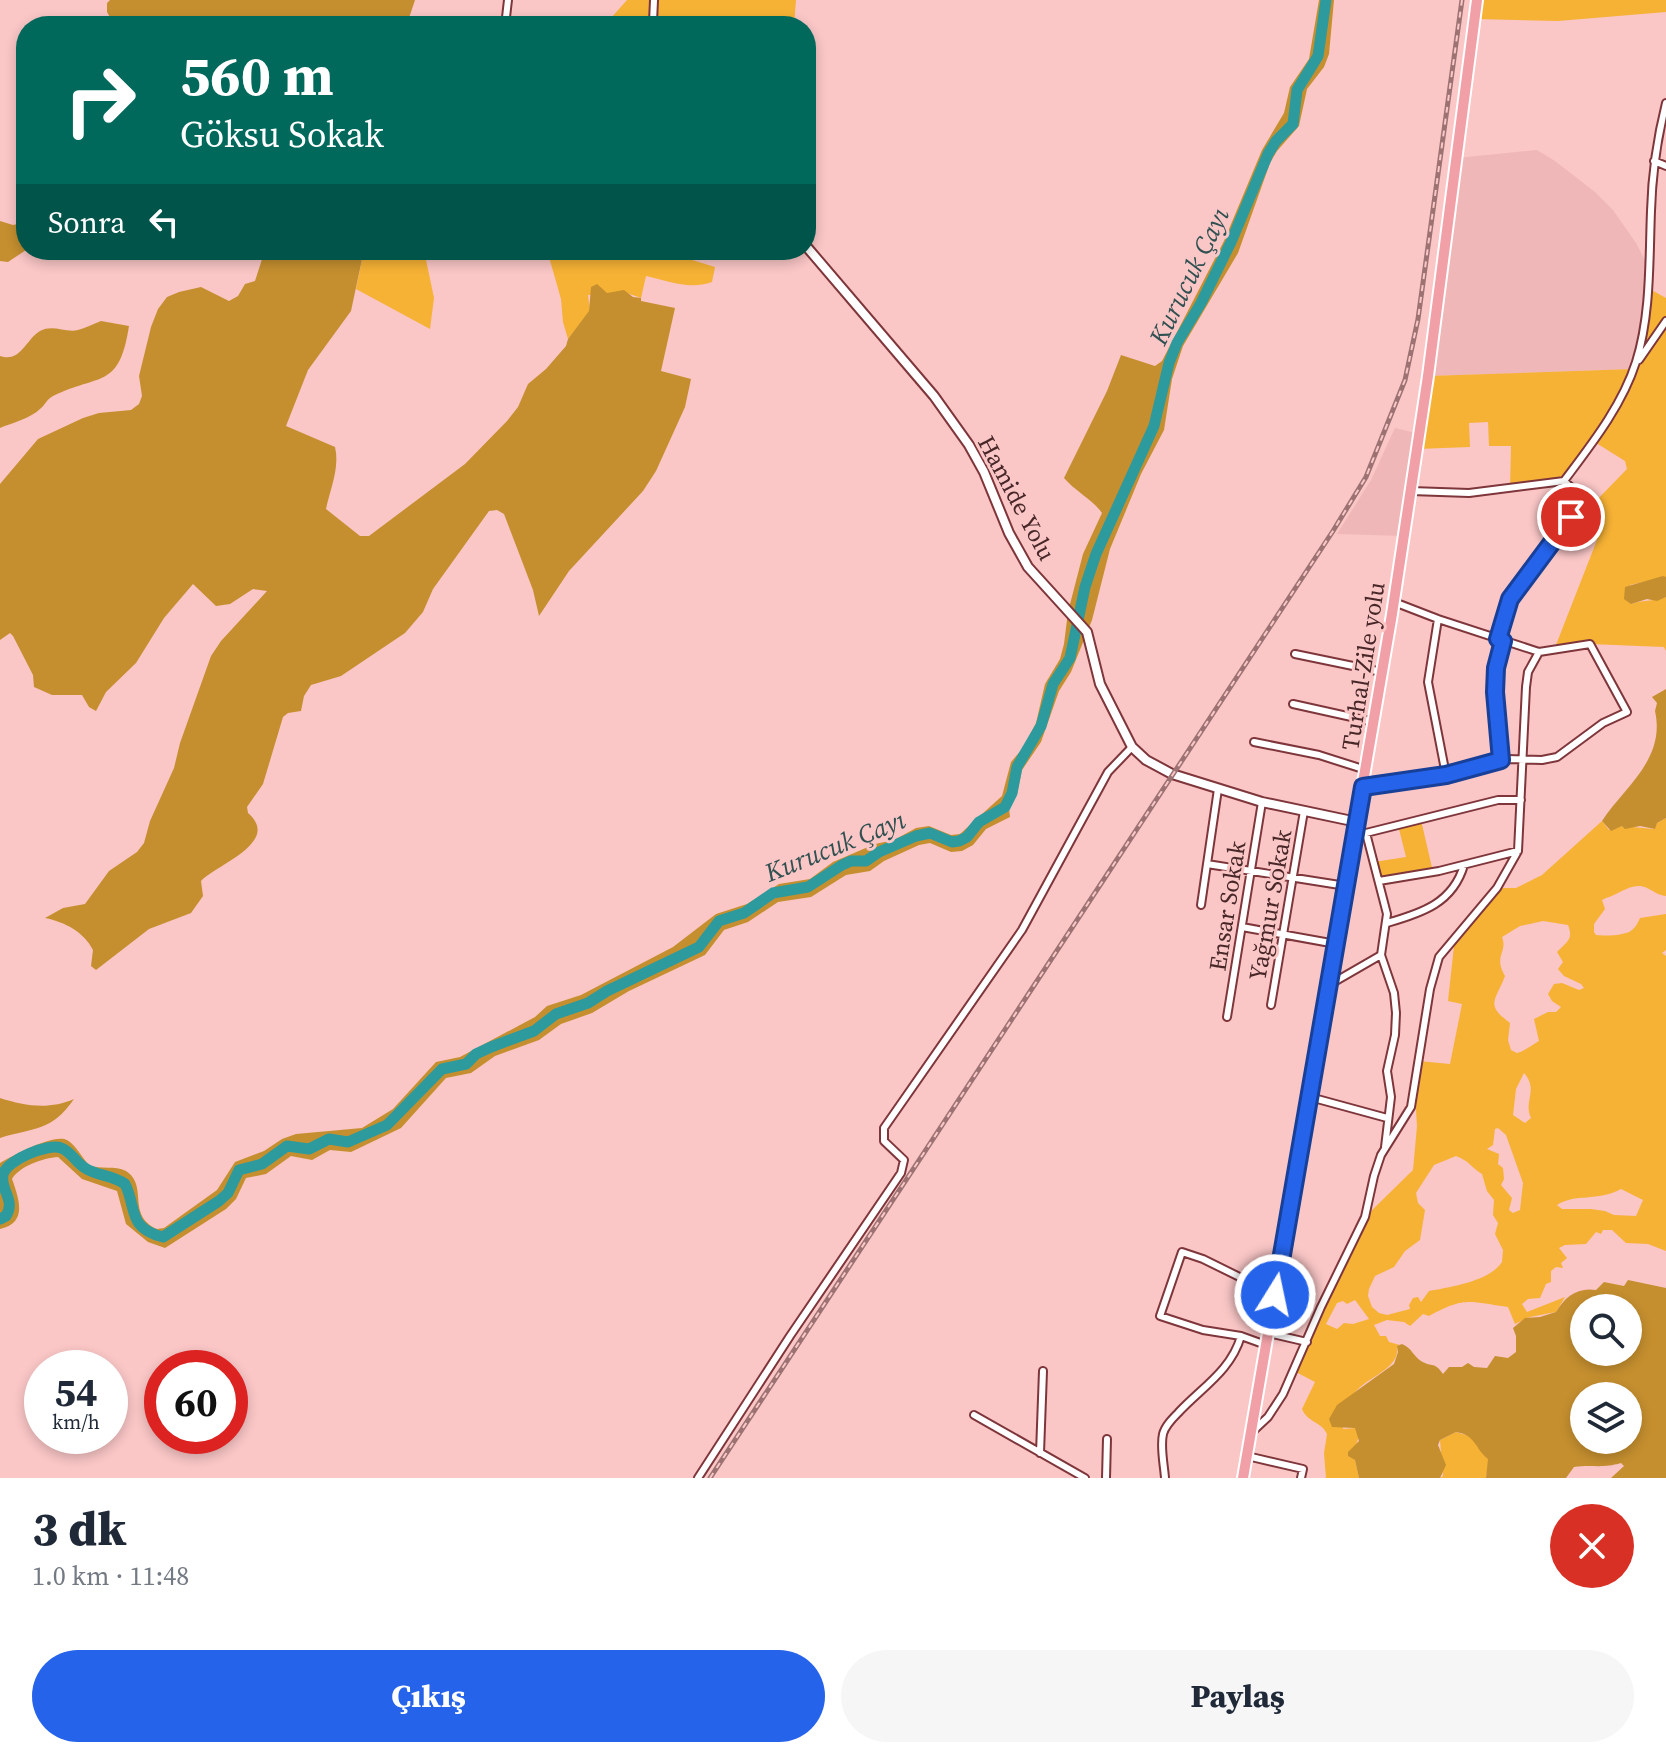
<!DOCTYPE html>
<html lang="tr">
<meta charset="utf-8">
<style>
:root{--surface:#fff;--page:#f6f6f7;--text:#1f2937;--muted:#747a83;--accent:#2563eb}
body{margin:0;font-family:"Source Serif 4",serif;background:var(--page);color:var(--text);height:100vh;display:flex;flex-direction:column;font-size:30px;white-space:nowrap}
*{box-sizing:border-box;margin:0}
p{font-size:26px;color:var(--muted)}
.icon{flex:none;width:44px;height:44px;fill:none;stroke:currentColor;stroke-width:2;stroke-linecap:round;stroke-linejoin:round}
.map{position:relative;height:1478px;overflow:hidden}
.details{display:flex;flex-direction:column;background:var(--surface);flex:1}
.details>*{flex:none}
.top-card{position:absolute;left:16px;top:16px;width:800px;height:244px;border-radius:32px;box-shadow:0 4px 12px #0003;background:#00695c;color:#fff;overflow:hidden}
.tools{position:absolute;left:1570px;top:1294px;display:grid;gap:16px}
.tools a{display:grid;place-items:center;width:72px;height:72px;border-radius:50%;background:var(--surface);box-shadow:0 4px 12px #0003;font-size:40px}
.speed{position:absolute;left:24px;top:1350px;display:flex;gap:16px;font-size:40px;font-weight:700;text-align:center}
.speed>*{display:grid;place-content:center;width:104px;height:104px;border-radius:50%;background:var(--surface);box-shadow:0 4px 12px #0003;line-height:1}
.speed small{font-size:20px;font-weight:400}
.speed .limit{border:12px solid #d22;background:#fff;color:#111}
.pin{position:absolute;display:grid;place-items:center;width:68px;height:68px;color:#fff;margin:-34px;border:4px solid #fff;border-radius:50%;box-shadow:0 2px 8px #0007}
.me{position:absolute;width:88px;margin:-44px;rotate:10deg;stroke-linejoin:round;filter:drop-shadow(0 0 6px #0008)}
.turn{display:flex;align-items:center;gap:28px;height:168px;padding:0 32px;font-size:36px}
.turn .icon{width:104px;height:104px;stroke-width:2.5}
.turn b{display:block;font-size:56px;line-height:68px}
.then{display:flex;align-items:center;height:76px;padding:0 32px;background:#0003;gap:16px;font-size:30px}
.round{display:grid;place-items:center;flex:none;width:84px;height:84px;border-radius:42px;background:var(--page)}
.summary{display:flex;align-items:center;justify-content:space-between;height:136px;padding:0 32px}
h1{font-size:48px;font-weight:800;line-height:60px}
.cta{display:flex;gap:16px;margin-top:auto;padding:16px 32px}
.cta a{flex:1;height:92px;border-radius:48px;background:var(--accent);color:#fff;font-size:32px;font-weight:800;line-height:92px;text-align:center}
.cta a+a{background:var(--page);color:var(--text)}
.map>svg:first-child{display:block}
.built{fill:#efb7b8}
.green{fill:#f6b235;fill-rule:evenodd}
.forest{fill:#c58f2f;fill-rule:evenodd}
.lines{fill:none;stroke-linecap:round;stroke-linejoin:round}
.river{stroke:#2d9a9d;stroke-width:11}
.minor-casing{stroke:#7e363b;stroke-width:10}
.tertiary-casing{stroke:#7e363b;stroke-width:12}
.primary-casing{stroke:#fff;stroke-width:14}
.minor{stroke:#fff;stroke-width:6}
.tertiary{stroke:#fff;stroke-width:8}
.primary{stroke:#f2a0a7;stroke-width:10}
.rail-casing{stroke:#9c7272;stroke-width:5}
.rail{stroke:#fac6c6;stroke-width:2;stroke-dasharray:6;stroke-linecap:butt}
.route-casing{stroke:#184099;stroke-width:20}
.route{stroke:#2563eb;stroke-width:14}
.labels{text-anchor:middle;dominant-baseline:central;stroke-width:6;stroke-linejoin:round;paint-order:stroke}
.street-label{font-size:24px;fill:#482728;stroke:#fac6c6}
.water-label{font-size:26px;font-style:italic;fill:#305051;stroke:#fac6c6}
</style>
<div class="map">
<svg width="1666" height="1478" viewBox="0 0 1666 1478">
<rect width="100%" height="100%" fill="#fac6c6"/>
<!-- built -->
<path class="built" d="M1537,150L1555,161L1595,192L1613,210L1636,243L1650,270L1645,323L1634,369L1428,376L1457,158Z
M1395,428L1420,434L1404,536L1337,534L1371,480Z"/>
<!-- green -->
<path class="green" d="M627,0H796L794,26H615L611,18Z
M1477,0H1666V12L1558,21L1475,19Z
M364,250H424L434,298L430,329L356,289Z
M547,250H688L689,259L715,267L712,282C689,290 669,281 646,276L641,298L627,293L588,295L590,311L568,339L563,322L561,299Z
M1648,288L1666,298V577L1630,585L1631,604C1645,599 1655,602 1666,597V651L1664,647L1590,644L1554,650L1597,540L1591,506L1627,469L1625,461L1593,441L1564,481L1510,489L1511,446H1489L1488,422L1469,423L1470,447L1417,449L1428,376L1633,369Z
M1666,818V896C1657,895 1654,891 1647,888C1632,881 1619,895 1606,898L1602,900L1605,909L1594,924V932L1596,935C1605,936 1625,936 1632,930C1636,927 1638,922 1640,918L1666,914V950L1662,953L1666,956V1251L1648,1244L1626,1243L1612,1230H1603L1601,1234L1596,1232L1586,1244L1565,1245L1559,1248L1567,1258L1561,1263L1563,1268L1556,1267L1551,1271V1282L1546,1284L1540,1298L1528,1299L1522,1304L1527,1312L1565,1297L1556,1312L1530,1317L1515,1324L1508,1307C1469,1302 1466,1296 1429,1316L1423,1314L1410,1326L1404,1322L1387,1320L1374,1325L1380,1336H1386L1389,1342L1400,1345L1397,1346C1401,1371 1362,1377 1352,1397C1347,1406 1346,1419 1343,1429L1355,1428L1359,1435L1356,1446L1349,1452L1348,1455L1355,1460L1359,1478H1326L1324,1453L1327,1434C1322,1422 1307,1422 1302,1409L1315,1382L1294,1371L1365,1217L1413,1170L1417,1126L1415,1095L1419,1061L1450,1064L1462,1004L1448,1001L1455,937L1497,888H1516L1542,875L1602,821L1609,830L1622,826L1654,829L1657,823ZM1543,921L1568,925C1574,940 1566,942 1557,952L1563,962L1558,969L1564,976L1581,984L1584,988L1579,990L1562,983L1554,984L1548,994L1552,1001L1561,1007L1556,1012H1548L1534,1019L1539,1041C1534,1044 1522,1052 1517,1053L1511,1050L1508,1040L1510,1023C1485,1004 1495,1002 1505,976C1493,955 1508,953 1502,937L1520,926ZM1524,1073C1539,1090 1523,1101 1531,1118L1525,1123L1513,1115L1516,1089ZM1498,1128L1506,1135L1523,1183L1520,1210L1513,1213L1509,1210L1512,1198L1501,1185L1504,1179L1503,1168L1498,1164L1499,1154L1487,1149L1493,1145L1495,1129ZM1456,1156C1468,1160 1472,1168 1482,1174L1487,1191L1494,1200L1493,1215L1498,1223L1495,1234L1503,1250L1502,1262C1490,1281 1451,1287 1429,1291L1421,1302L1418,1297L1413,1298L1409,1305L1410,1309L1387,1315L1379,1313L1372,1307L1368,1296L1369,1289L1375,1276L1394,1267L1405,1251L1420,1240L1425,1210L1418,1203L1416,1193L1434,1165ZM1621,1189L1643,1200L1636,1216L1614,1215L1605,1211L1591,1209H1562L1557,1205C1575,1193 1597,1202 1621,1189ZM1355,1300L1369,1319L1353,1324L1344,1323L1337,1329L1326,1324L1337,1303L1343,1301L1347,1304Z
M1421,820L1433,872L1379,881L1374,862L1406,857L1398,825Z
M1456,1432L1472,1437L1489,1459L1486,1478H1440L1443,1476L1440,1440Z"/>
<!-- forest -->
<path class="forest" d="M110,0H415L409,18L410,26H115L107,12V3Z
M1319,0H1334L1329,54L1324,67L1307,89L1299,126L1277,151L1270,163L1238,253L1183,346L1172,379L1164,430L1141,474L1110,549L1092,620L1071,672L1059,691L1041,742L1022,770L1017,794L1009,808L1010,817L986,829L973,845L962,851L951,852L930,843L919,845L884,861L870,871L846,875L811,897L778,902L748,922L724,930L705,955L629,991L592,1013L561,1024L539,1040L495,1056L471,1073L446,1078L401,1128L351,1152L330,1150L312,1160L291,1156L266,1174L246,1178L236,1199L226,1209L165,1248L148,1242L126,1224L117,1191L82,1179L58,1157C43,1158 20,1166 12,1179C19,1199 28,1223 0,1229V1163C12,1156 54,1133 67,1140C76,1145 82,1158 89,1165C100,1170 115,1165 126,1171C149,1186 126,1215 157,1229L164,1228L217,1190L235,1162L264,1151L282,1139L296,1134L362,1128L393,1109L436,1062L460,1057L535,1017L547,1006L581,995L673,947L716,914L747,904L779,884L810,879L833,862L875,844L894,840L916,828L929,826L951,835L960,834L1002,796L1011,762L1023,748L1036,723L1045,684L1060,659L1064,644L1068,612L1083,554L1102,513C1093,500 1075,491 1064,478L1107,391L1121,355L1155,366L1162,361L1224,241L1262,150L1284,113L1290,87L1309,59Z
M0,221L13,225L26,222V250L8,262L0,261Z
M265,250H364L351,311L308,370L286,426L335,447C340,468 330,489 326,509L360,536H369L465,464L507,421L518,407L528,384L546,369L566,346L568,339L589,311L591,287L597,284L607,293L624,290L633,297L641,298V301L675,308L661,371L691,379L685,407L656,471L643,491L569,571L539,616L533,590L504,514L497,510L489,511L433,589L423,612L405,633L341,676L311,685L304,696L301,711L288,713L283,717L263,784L247,807L248,813C282,842 216,865 201,881L203,896L191,913L149,929L96,970L91,966L93,950C84,932 65,922 45,918L63,908L85,904L109,871L137,852L144,843L150,821L174,768L180,743L211,656L221,641L267,591L253,589L230,604L216,606L193,584L164,618L136,663L106,692L96,711L89,707L82,695H52L34,687L33,675L13,636L10,633L0,640V484L38,439L83,418L99,413L131,410L139,404L142,396L139,376L151,327L158,309L167,297L179,292L201,287L229,301L238,296L245,284L255,281Z
M101,321L129,326C119,390 100,373 53,396C46,400 46,404 40,409C31,418 12,423 0,428V356C21,363 26,339 40,331C53,324 65,333 78,330C85,328 93,324 101,321Z
M1663,576L1666,577V597L1657,601L1647,599L1631,604L1624,599L1625,587Z
M1666,689V818L1657,823L1655,829L1640,826L1625,829L1622,826L1611,831L1602,821C1623,788 1666,760 1655,711L1657,703L1652,697Z
M0,1098C25,1106 49,1110 74,1099C51,1132 35,1127 0,1138Z
M1628,1280L1666,1288V1478H1611L1624,1466L1621,1463C1600,1469 1593,1464 1574,1467L1566,1478H1486L1488,1459C1475,1449 1476,1435 1456,1432L1440,1440L1438,1445L1446,1465L1440,1478H1359L1355,1460L1348,1456V1452L1359,1441L1355,1428L1332,1427L1329,1419L1337,1405L1394,1364L1398,1352L1397,1346L1402,1344C1412,1348 1413,1356 1421,1361C1433,1368 1434,1361 1443,1374L1449,1367H1462L1468,1363L1474,1367L1487,1368L1495,1356L1508,1358L1516,1352V1336L1513,1328L1525,1318L1540,1317L1556,1312C1565,1297 1577,1287 1596,1290L1604,1282L1624,1286ZM1584,1308H1628V1352H1584ZM1584,1396H1628V1440H1584Z"/>
<g class="lines">
<!-- river -->
<path class="river" d="M0,1219L6,1216C16,1200 0,1190 3,1175C6,1160 48,1143 61,1148C71,1151 76,1163 85,1168C97,1176 113,1175 125,1184C137,1208 127,1228 163,1237L219,1201L228,1193L239,1170L262,1164L287,1146L309,1149L329,1139L348,1142L387,1125L442,1069L466,1064L476,1054L491,1047L534,1031L556,1014L588,1003L607,991L699,947L719,921L744,913L773,893L808,887L842,865L851,861H866L879,852L916,836L930,833L952,842L959,841L967,837L979,822L1005,807L1012,793L1017,767L1041,726L1053,684L1070,658L1085,587L1096,554L1154,426L1169,363L1177,343L1201,303L1231,242L1268,154L1276,141L1293,124L1297,90L1318,56L1326,0"/>
<defs>
<path id="minor" d="M505,26L508,0
M637,26L653,22L654,0
M1654,161L1666,166
M1639,360L1666,321
M1411,491L1469,493L1564,481C1591,445 1622,406 1636,362C1651,314 1649,261 1651,211C1652,174 1657,139 1666,103
M1438,619L1428,682L1446,775
M1498,639L1510,599L1566,522L1591,506L1564,481
M1295,654L1382,672
M1293,704L1374,722
M1254,742L1319,755L1366,770
M1501,760C1498,721 1488,678 1503,641
M1363,787L1446,775L1506,759L1542,760L1557,757L1603,723L1627,712L1590,644L1539,652L1438,619L1394,602
M1355,831L1366,833L1498,800H1521
M1207,864L1346,886
M1379,881L1439,871L1518,851
M1201,905L1218,789
M1387,923C1422,913 1453,903 1464,865
M1242,927L1336,944
M1381,955L1394,993L1396,1013L1395,1035L1387,1071L1391,1097L1385,1147
M1329,985L1381,955L1387,914L1366,833
M1271,1005L1304,811
M1227,1017L1262,802
M1310,1097L1387,1118
M1268,1333L1307,1342
M1266,1345L1241,1336L1203,1330L1160,1316L1182,1252L1203,1259L1274,1294
M974,1415L1085,1478
M1253,1431L1268,1417L1283,1394L1321,1307L1365,1217L1374,1176L1381,1155L1411,1107L1430,989L1439,957L1497,888L1518,851L1526,687L1528,672L1539,652
M1040,1453L1043,1371
M1247,1456L1303,1469L1301,1478
M698,1478L790,1336L901,1173L904,1160L884,1141V1128L1022,930L1108,772L1132,747
M1106,1478L1107,1439
M1165,1478C1164,1464 1160,1447 1163,1434C1165,1426 1172,1419 1178,1413C1201,1388 1231,1371 1241,1336"/>
<path id="tertiary" d="M653,22L655,26
M806,246L934,396L969,445L984,472L1009,533L1028,567L1087,632L1100,684L1132,747L1146,760L1172,774L1262,802L1357,822"/>
<path id="primary" d="M1243,1478L1392,614L1428,376L1477,0"/>
</defs>
<!-- minor casing -->
<use href="#minor" class="minor-casing"/>
<!-- tertiary casing -->
<use href="#tertiary" class="tertiary-casing"/>
<!-- primary casing -->
<use href="#primary" class="primary-casing"/>
<!-- minor -->
<use href="#minor" class="minor"/>
<!-- tertiary -->
<use href="#tertiary" class="tertiary"/>
<!-- primary -->
<use href="#primary" class="primary"/>
<defs>
<path id="rail" d="M710,1478L1333,531L1366,477L1405,380L1418,319L1462,0"/>
</defs>
<!-- rail casing -->
<use href="#rail" class="rail-casing"/>
<!-- rail -->
<use href="#rail" class="rail"/>
</g>
<g class="lines">
<defs>
<path id="route" d="M1275,1295L1363,787L1446,775L1501,760L1495,692L1496,668L1503,641L1498,639L1510,599L1571,517"/>
</defs>
<!-- route casing -->
<use href="#route" class="route-casing"/>
<!-- route -->
<use href="#route" class="route"/>
</g>
<g class="labels">
<!-- street labels -->
<g class="street-label">
<text transform="translate(1017 498) rotate(62)">Hamide Yolu</text>
<text transform="translate(1363 666) rotate(-81)">Turhal-Zile yolu</text>
<text transform="translate(1270 905) rotate(-80)">Yağmur Sokak</text>
<text transform="translate(1227 906) rotate(-81)">Ensar Sokak</text>
</g>
<!-- water labels -->
<g class="water-label">
<text transform="translate(1189 276) rotate(-64)">Kurucuk Çayı</text>
<text transform="translate(835 846) rotate(-22)">Kurucuk Çayı</text>
</g>
</g>
</svg>
<div class="tools">
<a><svg class="icon" aria-label="search" viewBox="0 0 24 24"><circle cx="10" cy="10" r="6"/><path d="M15 15l6 6"/></svg></a>
<a><svg class="icon" aria-label="layers" viewBox="0 0 24 24"><path d="M12 4l9 5-9 5-9-5zM3 14l9 5 9-5"/></svg></a>
</div>
<div class="speed"><div>54<small>km/h</small></div><div class="limit">60</div></div>
<div class="pin" style="left:1571px;top:517px;background:#d93025"><svg class="icon" aria-label="arrive" viewBox="0 0 24 24"><path d="M6 21V4h12l-3 4 3 4H6"/></svg></div>
<svg class="me" style="left:1275px;top:1295px" viewBox="-20 -20 40 40"><circle r="17" fill="#2563eb" stroke="#fff" stroke-width="3"/><path d="M0-11L8 9 0 5-8 9z" fill="#fff"/></svg>
<div class="top-card">
<div class="turn"><svg class="icon" aria-label="right" viewBox="0 0 24 24"><path d="M7 20v-9h11M14 6l5 5-5 5"/></svg><div><b>560 m</b>Göksu Sokak</div></div>
<div class="then">Sonra<svg class="icon" aria-label="left" viewBox="0 0 24 24"><path d="M17 20v-9H6M10 6l-5 5 5 5"/></svg></div>
</div>
</div>
<section class="details">
<div class="summary"><div><h1>3 dk</h1><p>1.0 km · 11:48</p></div><a class="round" style="background:#d93025;color:#fff"><svg class="icon" aria-label="close" viewBox="0 0 24 24"><path d="M6 6l12 12M18 6L6 18"/></svg></a></div>
<div class="cta"><a>Çıkış</a><a>Paylaş</a></div>
</section>
